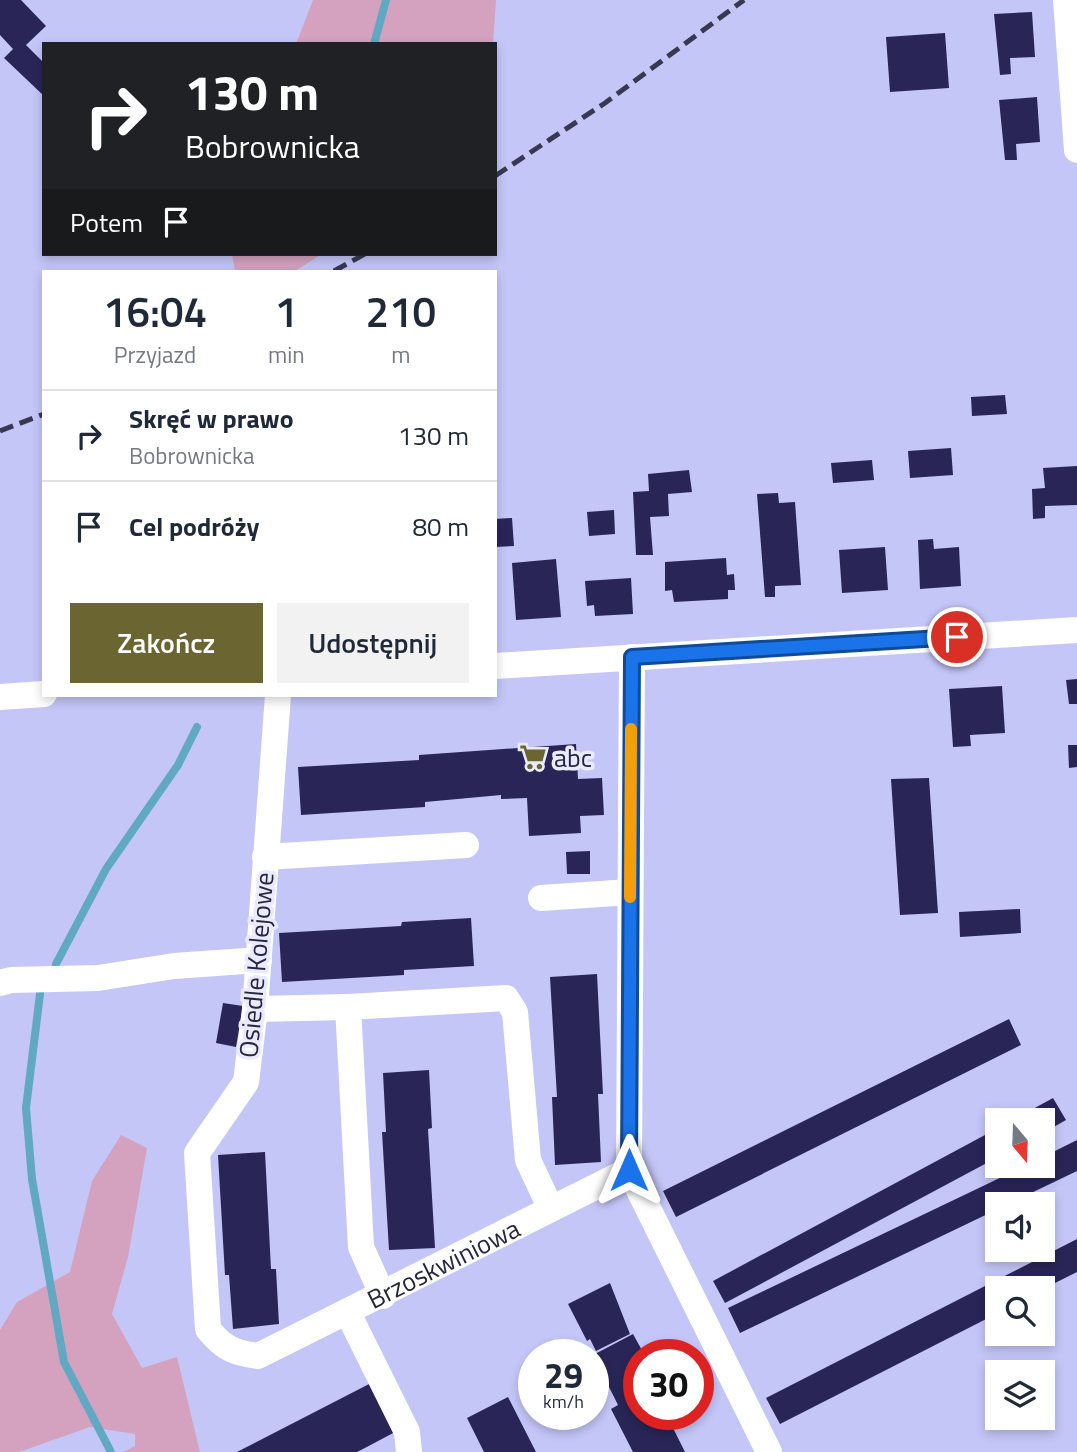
<!DOCTYPE html>
<html lang="pl">
<meta charset="utf-8">
<style>
:root{--surface:#fff;--page:#f2f2f3;--text:#1f2937;--muted:#747a83;--line:#e0e1e3;--accent:#6b6532}
body{margin:0;font-family:"Titillium Web",sans-serif;background:var(--page);color:var(--text);height:100vh;display:flex;flex-direction:column;font-size:26px;white-space:nowrap}
*{box-sizing:border-box;margin:0}
p{font-size:23px;color:var(--muted)}
.icon{flex:none;width:38px;height:38px;fill:none;stroke:currentColor;stroke-width:2;stroke-linecap:round;stroke-linejoin:round}
.map{position:relative;flex:1;overflow:hidden}
.details{position:absolute;left:42px;top:270px;width:455px;height:427px;display:flex;flex-direction:column;background:var(--surface);border-radius:0px;box-shadow:0 4px 10px #0003}
.details>*{flex:none}
.banner{position:absolute;left:42px;top:42px;width:455px;height:214px;border-radius:0px;box-shadow:0 4px 10px #0003;background:#202124;color:#fff;overflow:hidden}
.needle{width:46px;rotate:161deg}
.buttons{position:absolute;left:985px;top:1108px;display:grid;gap:14px}
.buttons a{display:grid;place-items:center;width:70px;height:70px;border-radius:0px;background:var(--surface);box-shadow:0 4px 10px #0003;font-size:35px}
.speed{position:absolute;left:518px;top:1339px;display:flex;gap:14px;font-size:35px;font-weight:700;text-align:center}
.speed>*{display:grid;place-content:center;width:91px;height:91px;border-radius:50%;background:var(--surface);box-shadow:0 4px 10px #0003;line-height:1}
.speed small{font-size:18px;font-weight:400}
.speed .limit{border:10px solid #d22;background:#fff;color:#111}
.pin{position:absolute;display:grid;place-items:center;width:60px;height:60px;color:#fff;margin:-30px;border:4px solid #fff;border-radius:50%;box-shadow:0 2px 7px #0007}
.me{position:absolute;width:77px;margin:-38px;rotate:0deg;stroke-linejoin:round;filter:drop-shadow(0 0 5px #0008)}
.turn{display:flex;align-items:center;gap:24px;height:147px;padding:0 28px;font-size:32px}
.turn .icon{width:91px;height:91px;stroke-width:2.5}
.turn b{display:block;font-size:49px;line-height:60px}
.then{display:flex;align-items:center;height:66px;padding:0 28px;background:#0003;gap:14px;font-size:26px}
.eta{display:flex;justify-content:space-evenly;align-items:center;height:119px;text-align:center}
.eta b{font-size:42px;font-weight:600;line-height:49px}
.primary-button{display:flex;gap:14px;margin-top:auto;padding:14px 28px}
.primary-button a{flex:1;height:80px;border-radius:0px;background:var(--accent);color:#fff;font-size:28px;font-weight:600;line-height:80px;text-align:center}
.primary-button a+a{background:var(--page);color:var(--text)}
ul{padding:0;list-style:none}
li{display:flex;align-items:center;gap:21px;height:91px;padding:0 28px;border-top:2px solid var(--line)}
li div{flex:1}
li b{display:block;font-size:26px}
li em{font-style:normal}
.map>svg:first-child{display:block}
.green{fill:#d4a2bf}
.lines{fill:none;stroke-linecap:round;stroke-linejoin:round}
.stream{stroke:#61a8c2;stroke-width:8}
.building{fill:#292557}
.minor{stroke:#fff;stroke-width:26}
.rail{stroke:#383852;stroke-width:5;stroke-dasharray:14 7;stroke-linecap:butt}
.route-casing{stroke:#114b97;stroke-width:18}
.route{stroke:#1a73e8;stroke-width:12}
.slow{stroke:#f59e0b;stroke-width:12}
.labels{text-anchor:middle;dominant-baseline:central;stroke-width:7;stroke-linejoin:round;paint-order:stroke}
.poi-label{font-size:26px;fill:#26263d;stroke:#e9eafd;text-anchor:start}
.street-label{font-size:26px;fill:#26263d;stroke:#e9eafd}
</style>
<div class="map">
<svg width="1077" height="1452" viewBox="0 0 1077 1452">
<rect width="100%" height="100%" fill="#c4c6f8"/>
<!-- green -->
<path class="green" d="M313,0H496L493,44H296Z
M232,254H322L295,271H235Z
M121,1135L147,1148L128,1257L112,1314L142,1368L177,1357L200,1452H123L135,1446V1434L90,1427L19,1452H0V1330L17,1302L70,1272L92,1181Z"/>
<g class="lines">
<!-- stream -->
<path class="stream" d="M374,44L386,0
M56,964L106,869L178,765L197,727
M40,994L26,1108L32,1179L64,1362L111,1452"/>
</g>
<!-- building -->
<path class="building" d="M0,0H21L46,26L26,45L44,63V96L4,58L13,49L0,35Z
M1032,12L1035,57L1010,58L1011,74L1000,75L994,14Z
M945,33L949,88L890,92L886,37Z
M1037,97L1040,142L1016,144L1017,160H1005L999,100Z
M1005,395L1007,414L972,416L971,397Z
M951,448L953,475L910,478L908,451Z
M872,460L874,480L833,483L831,463Z
M1077,466V505L1045,506V518L1033,519L1032,489L1045,488L1043,468Z
M689,470L692,492L668,494L669,516L650,517L653,555H636L633,492L649,491L648,474Z
M778,493L779,503L795,502L801,585L775,586V597H765L757,494Z
M614,510L615,534L589,536L587,512Z
M512,518L514,546L495,547V519Z
M933,539L934,549L959,547L961,586L920,589L918,540Z
M885,547L888,590L842,593L839,550Z
M726,558L727,575L734,574L735,590H728V599L674,602L672,590L665,591V562Z
M556,559L561,617L516,620L512,563Z
M631,578L633,614L595,616L594,605L587,606L585,581Z
M1077,679V704H1069L1066,680Z
M1002,686L1005,733L970,735L971,746L953,747L949,689Z
M576,744L578,779L602,778L604,815L580,816L581,833L529,836L527,798L501,799V795L425,802V807L301,815L298,767L419,760V755Z
M1068,745H1077V767L1069,768Z
M929,778L938,913L900,915L891,779Z
M590,851V874H567L566,852Z
M1020,909L1021,933L960,937L959,912Z
M471,918L474,966L404,970V975L282,982L279,933L401,926L402,922Z
M597,974L603,1094H598L601,1162L555,1165L552,1097H557L550,977Z
M223,1003L243,1006L236,1047L216,1043Z
M1009,1019L1021,1045L676,1217L663,1191Z
M429,1070L432,1128L428,1129L435,1248L389,1250L382,1132H386L383,1073Z
M1053,1098L1066,1120L1043,1133V1120H1013Z
M998,1128V1157L725,1303L713,1281Z
M1077,1140V1171L1008,1204H998V1209L740,1333L728,1308L1025,1166H1043V1157Z
M265,1152L271,1269H276L279,1324L233,1329L229,1275H225L218,1155Z
M1077,1239V1272L1043,1289L998,1288V1313L780,1424L766,1398Z
M610,1283L630,1334L596,1351L590,1339L587,1341L568,1304Z
M633,1334L644,1354H639V1414H666L685,1452H633L611,1409L618,1405L593,1355Z
M373,1382L397,1431L363,1449L357,1452H237Z
M508,1397L536,1452H484L467,1418Z"/>
<g class="lines">
<!-- minor -->
<g class="minor">
<path d="M1066,0L1077,150"/>
<path d="M632,657L629,1170L769,1452"/>
<path d="M495,666L1077,630"/>
<path id="s1" d="M278,695L255,1009L246,1082L197,1153L208,1329C223,1348 234,1353 258,1356L629,1170"/>
<path d="M0,697L44,694"/>
<path d="M265,857L466,845"/>
<path d="M541,898L630,892"/>
<path d="M0,983L11,980L98,978L174,966L259,960"/>
<path d="M255,1009L348,1007"/>
<path d="M383,1296L361,1247L348,1007L506,998L515,1012L528,1160L550,1207"/>
<path d="M348,1313L407,1432L409,1452"/>
</g>
<!-- rail -->
<path class="rail" d="M495,176L605,103L744,0
M334,271L365,254
M0,431L44,414"/>
</g>
<g class="lines">
<defs>
<path id="route" d="M629,1170L632,657L957,637"/>
</defs>
<!-- route casing -->
<use href="#route" class="route-casing"/>
<!-- route -->
<use href="#route" class="route"/>
<!-- slow -->
<path class="slow" d="M630,897L631,729"/>
</g>
<!-- icons -->
<defs>
<symbol id="supermarket-bare" viewBox="-9 -9 18 18"><path d="M-6-5.5h2.5l.6 2H6L4.5 2H-2.5L-4.4-4H-6ZM-1.5 3.2a1.3 1.3 0 1 0 .1 0ZM3 3.2a1.3 1.3 0 1 0 .1 0Z" fill="#6b6532" stroke="#e9eafd" stroke-width="2.5" paint-order="stroke"/></symbol>
</defs>
<g fill-rule="evenodd">
<use href="#supermarket-bare" x="514" y="738" width="38" height="38"/>
</g>
<g class="labels">
<!-- poi labels -->
<g class="poi-label">
<text x="554" y="757">abc</text>
</g>
<!-- street labels -->
<g class="street-label">
<text transform="translate(256 965) rotate(-85)">Osiedle Kolejowe</text>
<text stroke="none"><textPath href="#s1" startOffset="917">Brzoskwiniowa</textPath></text>
</g>
</g>
</svg>
<div class="buttons">
<a><svg class="needle" viewBox="-14 -14 28 28"><path d="M0-13l5 13h-10z" fill="#e53935"/><path d="M0 13l5-13h-10z" fill="#747a83"/></svg></a>
<a><svg class="icon" aria-label="sound" viewBox="0 0 24 24"><path d="M4 9h4l5-4v14l-5-4H4zM17 9q2 3 0 6"/></svg></a>
<a><svg class="icon" aria-label="search" viewBox="0 0 24 24"><circle cx="10" cy="10" r="6"/><path d="M15 15l6 6"/></svg></a>
<a><svg class="icon" aria-label="layers" viewBox="0 0 24 24"><path d="M12 4l9 5-9 5-9-5zM3 14l9 5 9-5"/></svg></a>
</div>
<div class="speed"><div>29<small>km/h</small></div><div class="limit">30</div></div>
<div class="pin" style="left:957px;top:637px;background:#d93025"><svg class="icon" aria-label="arrive" viewBox="0 0 24 24"><path d="M6 21V4h12l-3 4 3 4H6"/></svg></div>
<svg class="me" style="left:629px;top:1170px" viewBox="-20 -20 40 40"><path d="M0-17L14 15 0 8-14 15z" fill="#1a73e8" stroke="#fff" stroke-width="4"/></svg>
<div class="banner">
<div class="turn"><svg class="icon" aria-label="right" viewBox="0 0 24 24"><path d="M7 20v-9h11M14 6l5 5-5 5"/></svg><div><b>130 m</b>Bobrownicka</div></div>
<div class="then">Potem<svg class="icon" aria-label="arrive" viewBox="0 0 24 24"><path d="M6 21V4h12l-3 4 3 4H6"/></svg></div>
</div>
<section class="details">
<div class="eta">
<div><b>16:04</b><p>Przyjazd</p></div>
<div><b>1</b><p>min</p></div>
<div><b>210</b><p>m</p></div>
</div>
<ul>
<li><svg class="icon" aria-label="right" viewBox="0 0 24 24"><path d="M7 20v-9h11M14 6l5 5-5 5"/></svg><div><b>Skręć w prawo</b><p>Bobrownicka</p></div><em>130 m</em></li>
<li><svg class="icon" aria-label="arrive" viewBox="0 0 24 24"><path d="M6 21V4h12l-3 4 3 4H6"/></svg><div><b>Cel podróży</b></div><em>80 m</em></li>
</ul>
<div class="primary-button"><a>Zakończ</a><a>Udostępnij</a></div>
</section>
</div>
